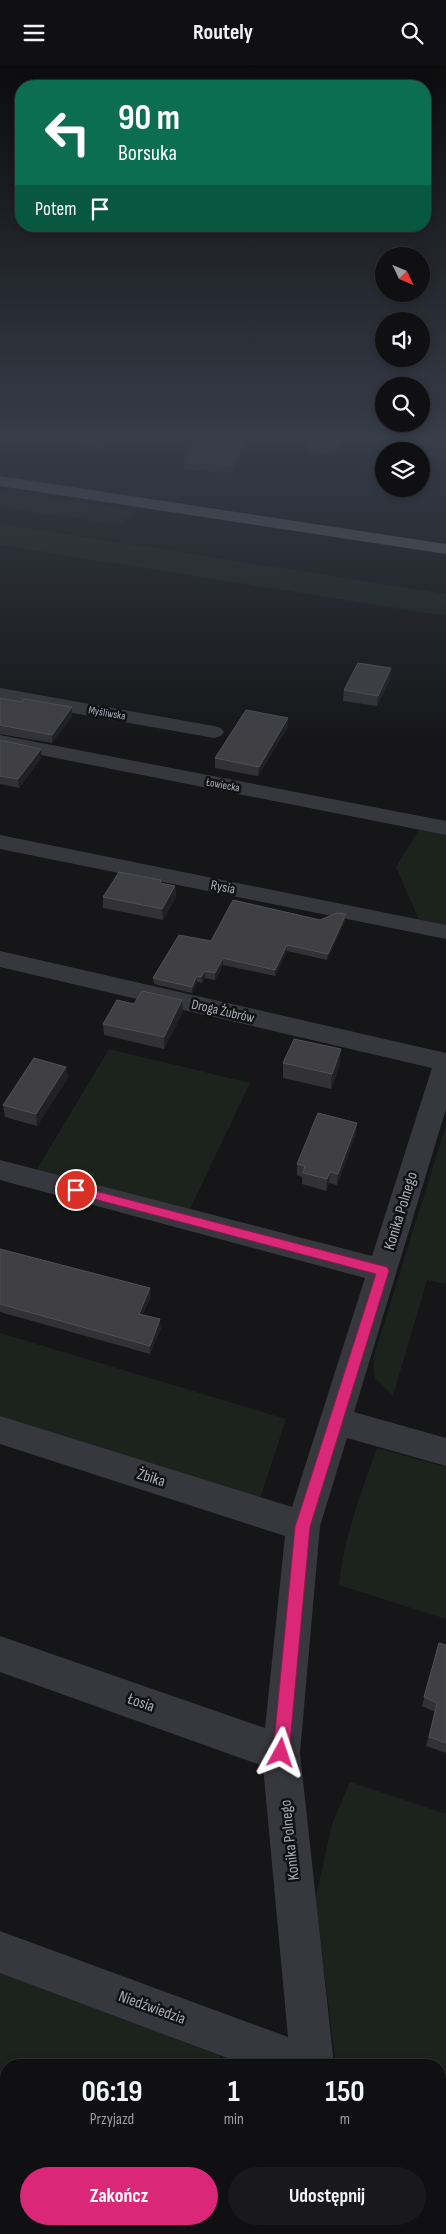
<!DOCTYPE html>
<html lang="pl">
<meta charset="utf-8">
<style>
:root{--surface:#101012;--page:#19191b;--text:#f1f3f6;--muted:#9c9d9f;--line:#303032;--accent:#db2777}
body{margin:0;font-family:"Sofia Sans Condensed",sans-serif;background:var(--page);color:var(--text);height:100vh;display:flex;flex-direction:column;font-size:19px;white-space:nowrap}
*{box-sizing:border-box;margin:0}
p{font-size:16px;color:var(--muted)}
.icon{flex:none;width:28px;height:28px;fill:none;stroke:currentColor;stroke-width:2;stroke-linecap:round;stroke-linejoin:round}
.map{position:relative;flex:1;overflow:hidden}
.panel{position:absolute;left:0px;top:1994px;width:446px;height:176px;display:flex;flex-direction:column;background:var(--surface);border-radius:20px 20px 0 0;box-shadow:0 2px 8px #0003,0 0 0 1px var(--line)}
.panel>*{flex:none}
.top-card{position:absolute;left:15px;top:15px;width:416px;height:152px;border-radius:20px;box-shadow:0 2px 8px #0003,0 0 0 1px var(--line);background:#0b6e4f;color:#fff;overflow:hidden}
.needle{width:32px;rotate:134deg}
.controls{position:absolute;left:375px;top:182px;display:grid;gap:10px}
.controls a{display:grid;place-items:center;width:55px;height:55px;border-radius:50%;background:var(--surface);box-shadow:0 2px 8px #0003,0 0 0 1px var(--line);font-size:25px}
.pin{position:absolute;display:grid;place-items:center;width:42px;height:42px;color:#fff;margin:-21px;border:2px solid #fff;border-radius:50%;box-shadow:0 1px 5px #0007}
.me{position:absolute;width:55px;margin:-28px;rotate:5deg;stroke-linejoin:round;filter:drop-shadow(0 0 4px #0008)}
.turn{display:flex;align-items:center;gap:18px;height:105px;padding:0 20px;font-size:22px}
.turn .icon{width:65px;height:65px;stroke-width:2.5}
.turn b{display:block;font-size:35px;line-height:42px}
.then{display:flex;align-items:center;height:48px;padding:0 20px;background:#0003;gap:10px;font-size:19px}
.eta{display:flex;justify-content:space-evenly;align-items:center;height:85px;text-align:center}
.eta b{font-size:30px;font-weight:700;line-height:35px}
.action{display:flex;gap:10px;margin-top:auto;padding:10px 20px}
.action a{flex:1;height:58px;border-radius:30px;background:var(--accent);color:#fff;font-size:20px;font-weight:700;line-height:58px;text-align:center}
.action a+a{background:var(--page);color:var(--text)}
header{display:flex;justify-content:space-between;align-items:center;height:65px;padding:0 20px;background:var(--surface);font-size:22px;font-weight:700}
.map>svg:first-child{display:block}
.green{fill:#1c231d}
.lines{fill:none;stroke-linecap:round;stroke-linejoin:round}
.minor{fill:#37383d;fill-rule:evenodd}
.major{fill:#53555c;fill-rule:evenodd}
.wall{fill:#323236}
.shaded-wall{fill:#212124}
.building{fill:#3f3f44;stroke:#4f5156}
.route{fill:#db2777;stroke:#8e194d}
.labels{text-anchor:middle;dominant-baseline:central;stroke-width:5;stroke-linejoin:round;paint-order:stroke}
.far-street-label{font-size:11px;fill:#a8adb8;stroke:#111113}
.street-label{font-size:14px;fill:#a8adb8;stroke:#111113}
.near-street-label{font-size:16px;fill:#a8adb8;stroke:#111113}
</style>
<header><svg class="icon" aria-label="menu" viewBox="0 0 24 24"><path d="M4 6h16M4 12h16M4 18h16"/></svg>Routely<svg class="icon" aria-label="search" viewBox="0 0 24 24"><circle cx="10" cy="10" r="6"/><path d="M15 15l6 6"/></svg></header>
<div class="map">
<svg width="446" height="2169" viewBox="0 0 446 2169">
<rect width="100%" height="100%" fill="#161618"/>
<!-- green -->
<path class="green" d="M0,426L134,445L122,460L0,442Z
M0,459L446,529V551L0,480Z
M420,763L446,768V862L420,857L396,802Z
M109,984L250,1018L189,1146L36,1106Z
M446,1060V1219L427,1215L393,1331L375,1313L373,1294Z
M0,1268L286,1354L258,1440L0,1357Z
M377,1383L446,1402V1554L339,1520C344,1471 361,1428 377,1383Z
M350,1717L446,1749V2041L440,2039V2000L336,1999L315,1836L332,1759Z
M0,1903L220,1991L224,2000H6V2055L0,2052Z
M440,2078L446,2081V2169H394L393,2164H440Z"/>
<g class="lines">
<!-- minor -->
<path class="minor" d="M0,623L214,661L221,663L224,667L221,671L214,673L0,635Z
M0,670L446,756V770L0,682Z
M0,770L446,860V874L0,784Z
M0,886L446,988V1044L354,1347L446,1373V1401L347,1373L320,1461L300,1688L334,2000H246L0,1908V1866L288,1972L263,1701L0,1607V1571L265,1663L285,1471L0,1379V1351L292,1442L365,1213L0,1115V1095L372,1191L432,1003L0,902Z
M440,2031L446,2033V2077L440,2075Z
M329,2164H375L376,2169H330Z"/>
<!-- major -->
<path class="major" d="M0,411L446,479V489L0,421Z"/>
</g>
<!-- wall -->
<path class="wall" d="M10,373H108L102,383L10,376Z
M195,373H250L233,408L184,405V397Z
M310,373H344L343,380L340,381L336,390L308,388V379Z
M446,373V392L421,390V386H420V380Z
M391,603L390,614L377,641L343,636L344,625Z
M0,633L22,637L72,642V651L52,678L0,669Z
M288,662L258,711L215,703V693Z
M0,675L41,684L42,692L19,723L0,719Z
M161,818L175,821L176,832L163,855L103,843V832Z
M346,849L345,856L327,895L287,886L275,911L223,900L215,915L205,913L202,918L197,917L192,928L154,919L153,913L211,876Z
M134,939L183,947L164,984L104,970L103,959Z
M283,998L340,999L331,1024L283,1013Z
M66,1002L68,1013L37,1061L5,1052L3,1040Z
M356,1069L337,1120L329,1118L326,1126L302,1119V1112L297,1110V1099Z
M0,1184L151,1232L142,1250L161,1263L150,1289L0,1247Z
M439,1578L446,1580V1688L426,1681L435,1647L422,1641Z"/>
<!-- shaded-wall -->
<path class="shaded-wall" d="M104,373H108L102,383V376Z
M246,373H250L233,408V400Z
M339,373H344L343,380L340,381L336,390L337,381Z
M391,603L390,614L377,641L378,631Z
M72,642V651L52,678V670Z
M288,653V662L258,711L259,702Z
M41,684L42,692L19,723L18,714Z
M175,821L176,832L163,855L162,844Z
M346,849L345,856L327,895L328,889Z
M287,880V886L275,911V905Z
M223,893V900L215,915V908Z
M205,906V913L202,918L201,912Z
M197,911V917L192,928V922Z
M182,935L183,947L164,984V972Z
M341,984L340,999L331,1024L332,1009Z
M66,1002L68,1013L37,1061L36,1049Z
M357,1058L356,1069L337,1120L338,1109Z
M330,1107L329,1118L326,1126L327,1114Z
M150,1223L151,1232L139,1257V1249Z
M160,1254L161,1263L150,1289V1281Z"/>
<!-- building -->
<path class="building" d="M55,373H104L102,376Z
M195,373H246L233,400L184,397Z
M310,373H339L337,381L308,379Z
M422,373H446V382L420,380Z
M358,598L391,603L378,631L344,625Z
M0,633L22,637L24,634L72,642L52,670L0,660Z
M246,645L288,653L259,702L215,693Z
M0,675L41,684L18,714L0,711Z
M119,807L161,815L160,818L175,821L162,844L103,832Z
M233,835L320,855L337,848L346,849L328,889L287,880L275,905L223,893L215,908L205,906L201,912L197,911L192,922L153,913L179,870L211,876Z
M142,926L182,935L164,972L103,959L117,935L134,939Z
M294,974L341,984L332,1009L283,998Z
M34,993L66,1002L36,1049L3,1040Z
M318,1048L357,1058L338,1109L330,1107L327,1114L303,1108L305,1101L297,1099Z
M0,1184L150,1223L139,1249L160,1254L150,1281L0,1239Z
M439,1578L446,1580V1678L429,1672L437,1638L424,1632Z"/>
<!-- sky -->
<linearGradient id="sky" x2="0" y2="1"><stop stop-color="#0c0c0d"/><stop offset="0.55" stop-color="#363c48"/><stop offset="1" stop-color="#363c48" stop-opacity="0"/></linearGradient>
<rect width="446" height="677" fill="url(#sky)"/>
<!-- route -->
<path class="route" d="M76,1121L383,1201L387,1202L389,1206L310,1462L289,1688L287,1693L281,1695L276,1693L273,1688L295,1462L376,1209L72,1128L71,1125Z"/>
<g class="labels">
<!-- far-street labels -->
<g class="far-street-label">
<text transform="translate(107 648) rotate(10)">Myśliwska</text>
<text transform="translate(223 720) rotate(11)">Łowiecka</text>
</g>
<!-- street labels -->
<g class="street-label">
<text transform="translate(223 822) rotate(11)">Rysia</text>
<text transform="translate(223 946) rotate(13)">Droga Żubrów</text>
</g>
<!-- near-street labels -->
<g class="near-street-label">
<text transform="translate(401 1146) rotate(-73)">Konika Polnego</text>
<text transform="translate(151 1413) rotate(17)">Żbika</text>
<text transform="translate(141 1638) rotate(19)">Łosia</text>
<text transform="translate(290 1775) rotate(-96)">Konika Polnego</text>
<text transform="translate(152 1943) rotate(20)">Niedźwiedzia</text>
</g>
</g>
</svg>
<div class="controls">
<a><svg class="needle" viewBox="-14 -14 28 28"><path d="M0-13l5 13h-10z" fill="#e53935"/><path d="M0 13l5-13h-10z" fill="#9c9d9f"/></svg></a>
<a><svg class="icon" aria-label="sound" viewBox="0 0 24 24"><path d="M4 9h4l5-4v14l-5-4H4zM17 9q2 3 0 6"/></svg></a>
<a><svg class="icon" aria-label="search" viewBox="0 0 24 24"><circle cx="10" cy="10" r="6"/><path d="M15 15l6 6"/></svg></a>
<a><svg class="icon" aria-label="layers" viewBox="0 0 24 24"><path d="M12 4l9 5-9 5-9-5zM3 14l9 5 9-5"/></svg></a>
</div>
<div class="pin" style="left:76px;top:1125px;background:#d93025"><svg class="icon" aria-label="arrive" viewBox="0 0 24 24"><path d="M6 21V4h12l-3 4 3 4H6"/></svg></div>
<svg class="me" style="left:281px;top:1688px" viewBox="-20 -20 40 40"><path d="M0-17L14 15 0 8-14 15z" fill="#db2777" stroke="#fff" stroke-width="4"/></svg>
<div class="top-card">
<div class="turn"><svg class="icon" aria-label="left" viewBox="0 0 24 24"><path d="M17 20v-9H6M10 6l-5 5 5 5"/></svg><div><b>90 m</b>Borsuka</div></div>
<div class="then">Potem<svg class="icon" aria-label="arrive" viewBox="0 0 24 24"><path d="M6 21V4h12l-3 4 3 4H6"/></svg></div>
</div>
<section class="panel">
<div class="eta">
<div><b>06:19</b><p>Przyjazd</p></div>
<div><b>1</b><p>min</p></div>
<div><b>150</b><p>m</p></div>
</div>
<div class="action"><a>Zakończ</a><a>Udostępnij</a></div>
</section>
</div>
